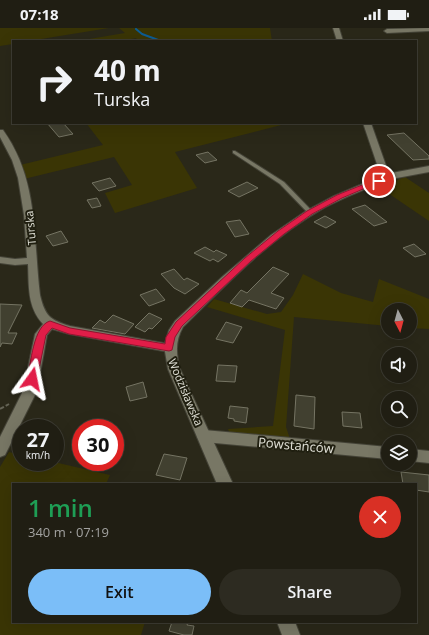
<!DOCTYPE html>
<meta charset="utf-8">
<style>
:root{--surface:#201e13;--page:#2d2b21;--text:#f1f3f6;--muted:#a2a2a0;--line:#3d3c33;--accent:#7bbef8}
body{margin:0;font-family:"Open Sans",sans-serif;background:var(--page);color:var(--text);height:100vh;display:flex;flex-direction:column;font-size:15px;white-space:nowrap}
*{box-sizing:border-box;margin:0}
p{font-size:13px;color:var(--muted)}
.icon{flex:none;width:22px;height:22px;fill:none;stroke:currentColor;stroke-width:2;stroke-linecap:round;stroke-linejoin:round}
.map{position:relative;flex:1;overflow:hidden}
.side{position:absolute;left:12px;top:455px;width:405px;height:140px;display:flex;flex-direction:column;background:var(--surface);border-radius:0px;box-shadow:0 4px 16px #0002,0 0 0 1px var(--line)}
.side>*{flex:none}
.banner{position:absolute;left:12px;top:12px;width:405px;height:84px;border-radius:0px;box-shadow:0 4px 16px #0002,0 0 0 1px var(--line);background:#201e13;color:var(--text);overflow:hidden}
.needle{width:26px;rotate:174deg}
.buttons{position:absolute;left:381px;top:275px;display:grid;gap:8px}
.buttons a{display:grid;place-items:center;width:36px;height:36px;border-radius:50%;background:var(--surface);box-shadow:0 4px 16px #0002,0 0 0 1px var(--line);font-size:20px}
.speed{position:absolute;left:12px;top:391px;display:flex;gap:8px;font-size:20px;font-weight:700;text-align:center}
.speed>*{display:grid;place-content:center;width:52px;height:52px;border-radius:50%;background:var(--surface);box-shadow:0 4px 16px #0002,0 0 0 1px var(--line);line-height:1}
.speed small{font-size:10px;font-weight:400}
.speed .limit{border:6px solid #d22;background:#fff;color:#111}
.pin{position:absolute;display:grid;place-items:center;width:34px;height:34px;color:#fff;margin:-17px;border:2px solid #fff;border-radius:50%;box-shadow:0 1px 4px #0007}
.me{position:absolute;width:44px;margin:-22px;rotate:12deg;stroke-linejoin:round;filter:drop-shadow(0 0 3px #0008)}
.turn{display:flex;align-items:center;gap:14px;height:84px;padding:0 16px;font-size:18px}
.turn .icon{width:52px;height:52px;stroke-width:2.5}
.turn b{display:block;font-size:28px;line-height:34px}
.round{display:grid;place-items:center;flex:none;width:42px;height:42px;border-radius:21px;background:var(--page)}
.head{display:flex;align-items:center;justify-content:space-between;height:68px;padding:0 16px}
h1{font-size:24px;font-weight:600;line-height:30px;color:#1e9e55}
.action{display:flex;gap:8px;margin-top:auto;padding:8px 16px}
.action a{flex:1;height:46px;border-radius:24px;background:var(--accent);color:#111;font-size:16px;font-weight:600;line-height:46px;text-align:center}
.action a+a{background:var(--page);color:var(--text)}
.status{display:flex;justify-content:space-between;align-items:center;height:28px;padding:0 20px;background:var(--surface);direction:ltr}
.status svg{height:11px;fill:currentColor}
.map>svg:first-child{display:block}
.green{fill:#3a3505}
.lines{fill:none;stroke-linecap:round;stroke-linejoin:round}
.stream{stroke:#0d5d94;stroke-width:2}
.building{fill:#414030;stroke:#757463}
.service-casing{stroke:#444337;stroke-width:2}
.minor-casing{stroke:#444337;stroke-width:2}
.tertiary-casing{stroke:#444337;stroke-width:2}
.path{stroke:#646355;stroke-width:2;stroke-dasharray:4.5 2;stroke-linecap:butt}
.service{fill:#787765;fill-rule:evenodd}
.minor{fill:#787765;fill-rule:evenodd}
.tertiary{fill:#787765;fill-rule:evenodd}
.route{fill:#e11d48;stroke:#92132f}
.labels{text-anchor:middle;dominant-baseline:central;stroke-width:4;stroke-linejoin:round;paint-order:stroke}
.street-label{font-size:11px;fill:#e2e2d8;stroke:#201f10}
.near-street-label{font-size:13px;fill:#e2e2d8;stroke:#201f10}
</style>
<div class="status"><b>07:18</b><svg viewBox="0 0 49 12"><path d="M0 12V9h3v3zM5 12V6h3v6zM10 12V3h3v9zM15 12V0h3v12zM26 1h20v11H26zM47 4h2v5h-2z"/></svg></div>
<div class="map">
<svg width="429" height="607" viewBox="0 0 429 607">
<rect width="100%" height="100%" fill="#2a2819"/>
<!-- green -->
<path class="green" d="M0,0H109L29,13H13V16L0,18Z
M119,0H270L272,13H138L136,10L121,13H77L125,5Z
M86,95H289L175,124L197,160L115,185L105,165L132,157L114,129L24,151L20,137L103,117Z
M405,149L429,165V193L379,159Z
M303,246L341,265L373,274L379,251L429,271V301L410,300V282H388V298L294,289L286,399L290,411L230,406L228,401L273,398L285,302L207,279L214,271L267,286L281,284L293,267Z
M9,424L21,427V434H54L110,447L106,456H13V594H145L141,607H0V439Z"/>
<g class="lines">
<!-- stream -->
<path class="stream" d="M136,1L142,6L161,13"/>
</g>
<!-- building -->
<path class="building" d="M47,95H63L73,106L59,109Z
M404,105L429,128V131L413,132L387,107Z
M208,124L217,132L205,135L196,127Z
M110,150L116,158L99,163L92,155Z
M247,154L258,160L239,169L228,163Z
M97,170L101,178L92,180L87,172Z
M365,177L387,194L374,198L352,181Z
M325,188L336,194L326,200L314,194Z
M240,192L249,206L235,209L226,194Z
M61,203L68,214L53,218L46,208Z
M414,216L426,226L415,229L403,220Z
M205,219L214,224L216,222L227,227L218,234L213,231L210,233L194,225Z
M273,239L289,246L271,265L284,270L276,281L249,272L242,279L230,275L241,262L247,265Z
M174,241L184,252L187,250L199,256L185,266L174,260L161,246Z
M156,261L165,272L149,278L140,267Z
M0,276L22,277L8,305H17L12,316L2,315L0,319Z
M149,285L162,291L152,301L149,300L145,304L135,299Z
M113,287L134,296L125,306L92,300L100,292L105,295Z
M226,294L242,299L233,315L216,311Z
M218,337L237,338L235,354L216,353Z
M143,354L147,369L130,373L126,359Z
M296,367L315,369L314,401L294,398Z
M230,378L248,380L246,395L234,393V391L228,390Z
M342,384L360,385L362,400L343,398Z
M164,426L187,430L180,452L156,447Z
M401,444L429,447V464L416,462V456H403Z
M172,594H188L187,597L194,598L192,607H184L169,603Z"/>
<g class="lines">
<defs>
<path id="service" d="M233,123H235L284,154L312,183V185H308L280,156L233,125Z"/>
<path id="minor" d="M429,0V3L387,5L384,3L387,1Z
M0,102H3C39,152 33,210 40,267C45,288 50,292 70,298L169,316L173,317L175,320L173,323L169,324L69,306L52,301L47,307L37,363L5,427L0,429V409L23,363L35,306L43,296C27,279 29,258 28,236L15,237L0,235V229L15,231L27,230L24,187L18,150L12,132L0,109Z
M429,138V144L386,152L382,149L386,146Z
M204,402L388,419V431L204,414L199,412L197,408L199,404Z
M410,421L429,423V435L410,433Z"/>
<path id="tertiary" d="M333,0H339L343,13H337Z
M363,95H371L390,149L389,151C367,161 344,169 322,181C269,211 226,257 183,299C175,313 176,326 180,341L233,456H217L168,341L164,318L169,302L175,293L222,249L271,207L306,183L334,168L381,148Z
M277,594H295L300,607H282Z"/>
</defs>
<!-- service casing -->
<use href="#service" class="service-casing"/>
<!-- minor casing -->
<use href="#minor" class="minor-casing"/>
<!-- tertiary casing -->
<use href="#tertiary" class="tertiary-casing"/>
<!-- path -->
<path class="path" d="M0,381L9,376"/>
<!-- service -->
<use href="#service" class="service"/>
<!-- minor -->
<use href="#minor" class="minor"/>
<!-- tertiary -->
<use href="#tertiary" class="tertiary"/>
</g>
<!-- route -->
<path class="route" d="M377,151L382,153L342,170L312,186L284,206L251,233L182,298L175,309L172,322L169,323L69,306L52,300L46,307L37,351L36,354H29L27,351C31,336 33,298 50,293L70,300L165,316L166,309L176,294L245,230L278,203L307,183L337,167Z"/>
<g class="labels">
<!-- street labels -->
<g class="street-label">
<text transform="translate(30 200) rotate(-95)">Turska</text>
<text transform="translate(186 364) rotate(67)">Wodzisławska</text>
</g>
<!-- near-street labels -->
<g class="near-street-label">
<text transform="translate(296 417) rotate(5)">Powstańców</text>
</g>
</g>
</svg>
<div class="buttons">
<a><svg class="needle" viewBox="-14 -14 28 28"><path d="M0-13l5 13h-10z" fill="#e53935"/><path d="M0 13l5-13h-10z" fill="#a2a2a0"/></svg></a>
<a><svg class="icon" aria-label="sound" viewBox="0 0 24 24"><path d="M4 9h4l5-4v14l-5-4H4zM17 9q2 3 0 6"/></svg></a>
<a><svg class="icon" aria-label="search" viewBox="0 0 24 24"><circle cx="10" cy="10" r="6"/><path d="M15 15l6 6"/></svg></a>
<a><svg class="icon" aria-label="layers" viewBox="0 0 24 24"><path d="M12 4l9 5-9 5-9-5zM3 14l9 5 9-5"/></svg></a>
</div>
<div class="speed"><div>27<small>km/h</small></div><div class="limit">30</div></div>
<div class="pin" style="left:379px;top:153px;background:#d93025"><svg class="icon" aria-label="arrive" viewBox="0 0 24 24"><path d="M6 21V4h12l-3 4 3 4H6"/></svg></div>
<svg class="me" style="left:32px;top:351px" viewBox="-20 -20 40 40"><path d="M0-17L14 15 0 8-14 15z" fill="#e11d48" stroke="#fff" stroke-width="4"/></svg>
<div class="banner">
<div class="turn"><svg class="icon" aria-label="right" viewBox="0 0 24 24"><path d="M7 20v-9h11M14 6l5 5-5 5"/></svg><div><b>40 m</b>Turska</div></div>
</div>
<section class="side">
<div class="head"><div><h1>1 min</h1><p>340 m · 07:19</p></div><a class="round" style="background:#d93025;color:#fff"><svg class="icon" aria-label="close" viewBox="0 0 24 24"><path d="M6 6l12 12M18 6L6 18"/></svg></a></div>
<div class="action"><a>Exit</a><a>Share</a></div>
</section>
</div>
